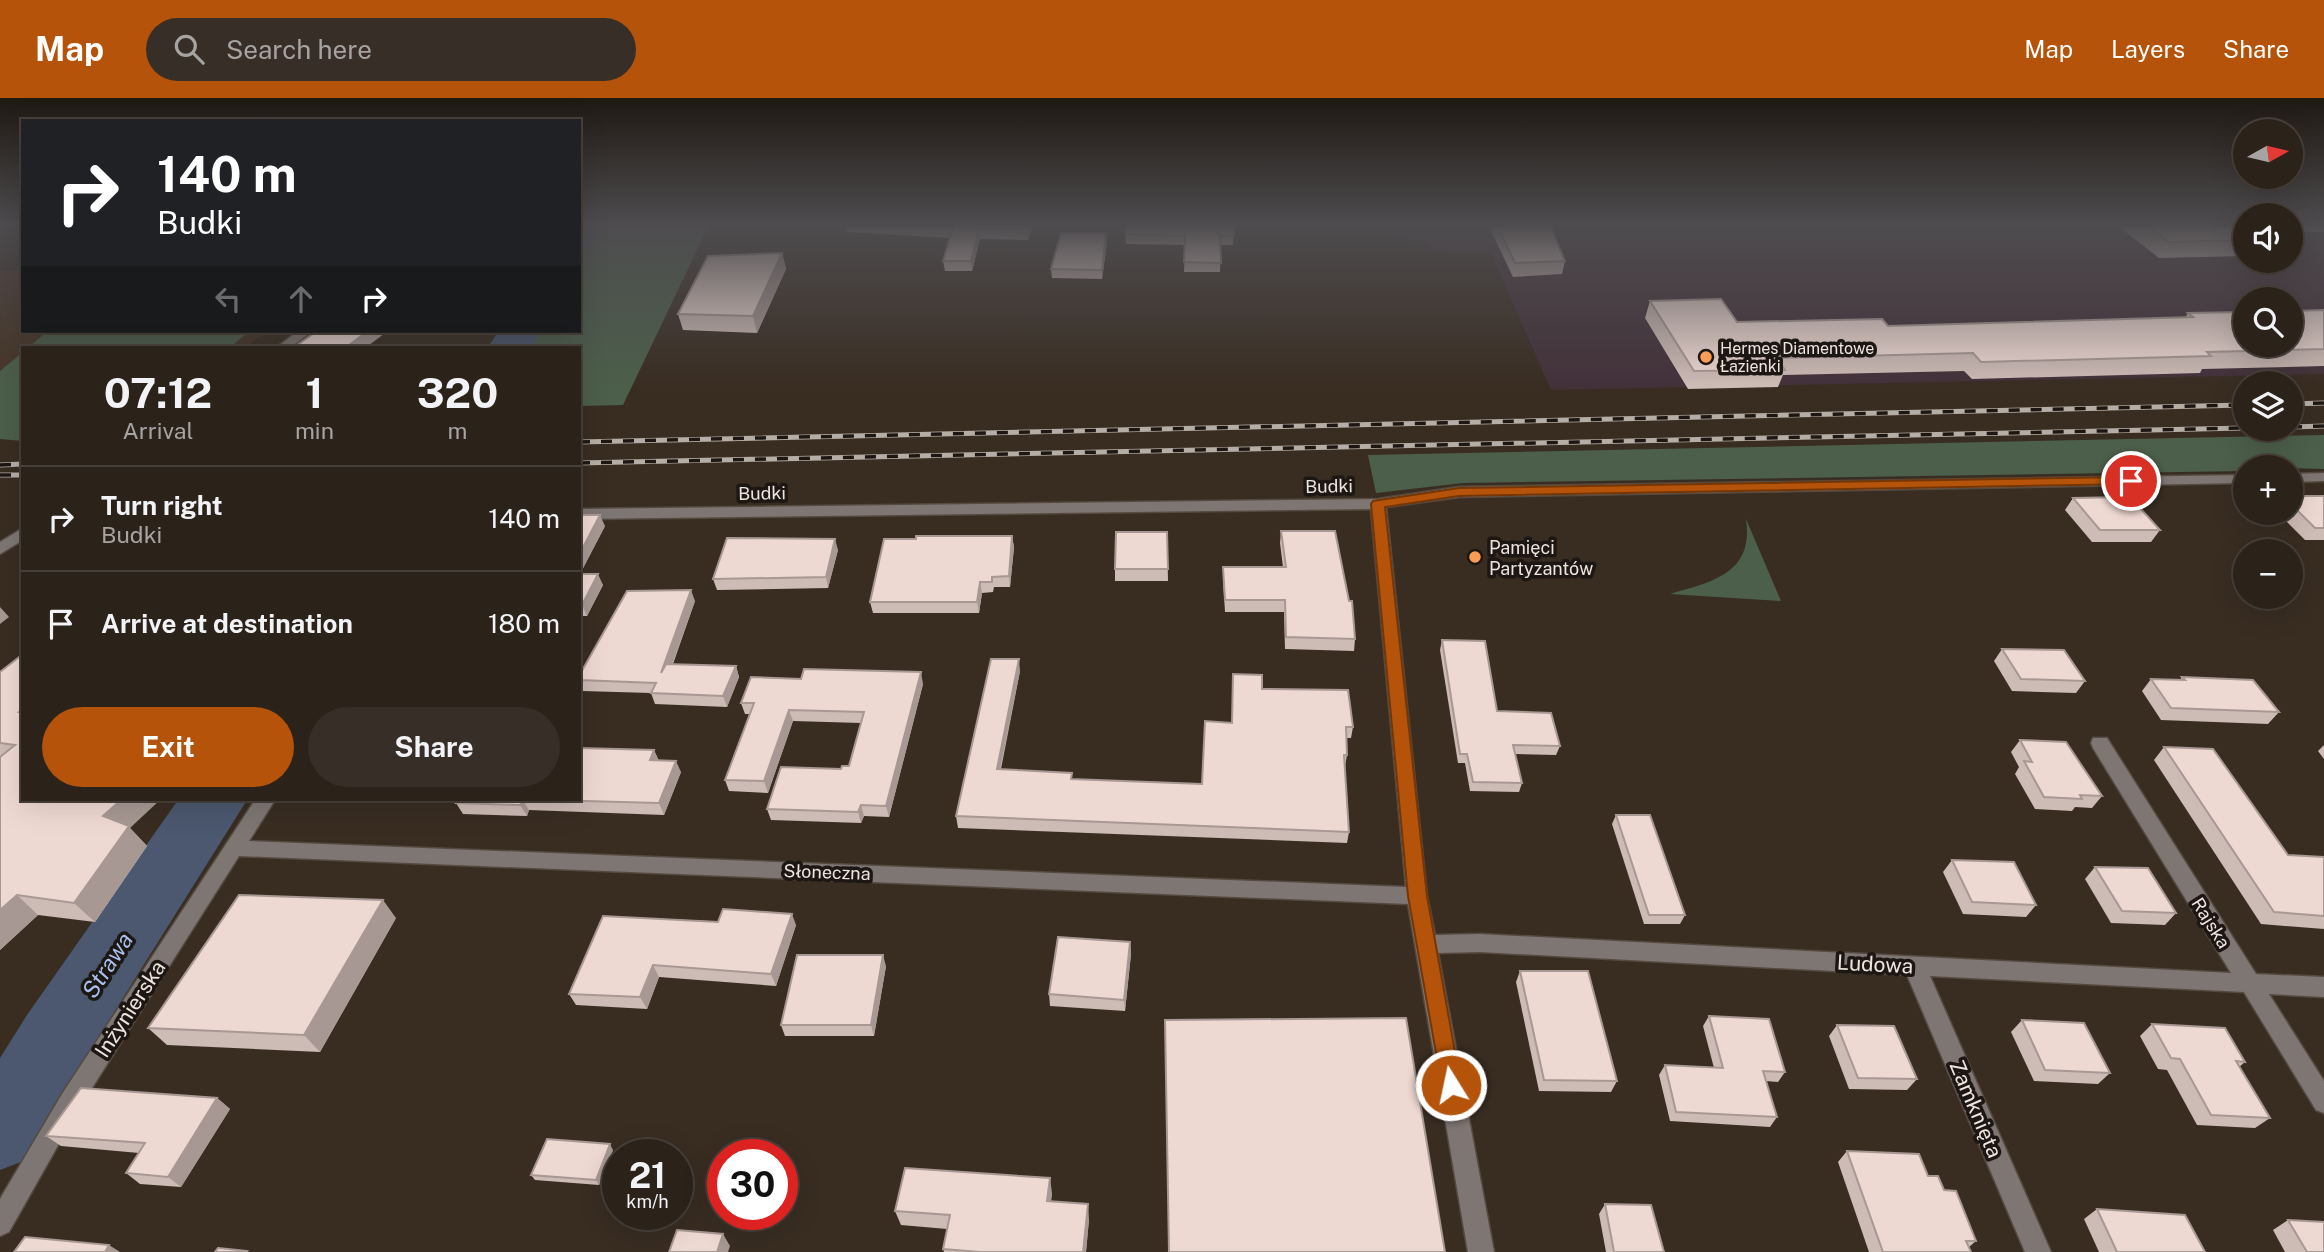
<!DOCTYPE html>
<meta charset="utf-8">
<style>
:root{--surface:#2b221a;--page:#372f27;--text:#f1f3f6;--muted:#a6a4a2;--line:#473f39;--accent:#b45309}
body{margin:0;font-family:"Public Sans",sans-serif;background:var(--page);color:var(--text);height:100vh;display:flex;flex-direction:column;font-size:26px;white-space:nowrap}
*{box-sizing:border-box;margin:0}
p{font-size:23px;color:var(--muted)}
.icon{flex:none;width:38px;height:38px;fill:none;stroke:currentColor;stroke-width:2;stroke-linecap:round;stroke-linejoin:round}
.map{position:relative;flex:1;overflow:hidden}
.panel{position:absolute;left:21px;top:248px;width:560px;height:455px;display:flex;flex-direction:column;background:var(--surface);border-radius:0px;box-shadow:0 7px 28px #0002,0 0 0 2px var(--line)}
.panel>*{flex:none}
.top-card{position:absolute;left:21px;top:21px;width:560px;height:214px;border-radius:0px;box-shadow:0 7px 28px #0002,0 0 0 2px var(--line);background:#202124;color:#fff;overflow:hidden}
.needle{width:46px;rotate:82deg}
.controls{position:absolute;left:2233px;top:21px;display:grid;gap:14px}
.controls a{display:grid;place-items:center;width:70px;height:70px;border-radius:50%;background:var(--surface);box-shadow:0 7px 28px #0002,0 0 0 2px var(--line);font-size:35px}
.speed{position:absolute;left:602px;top:1041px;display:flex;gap:14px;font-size:35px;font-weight:700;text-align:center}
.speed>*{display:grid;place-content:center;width:91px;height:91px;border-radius:50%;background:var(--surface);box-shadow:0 7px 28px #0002,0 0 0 2px var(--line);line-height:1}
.speed small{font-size:18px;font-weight:400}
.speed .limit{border:10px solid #d22;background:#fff;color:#111}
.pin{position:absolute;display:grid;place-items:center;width:60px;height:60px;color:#fff;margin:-30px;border:4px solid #fff;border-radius:50%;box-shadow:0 2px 7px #0007}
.me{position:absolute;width:77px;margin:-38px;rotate:350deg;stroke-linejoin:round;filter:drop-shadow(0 0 5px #0008)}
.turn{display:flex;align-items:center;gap:24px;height:147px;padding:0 21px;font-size:32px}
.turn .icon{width:91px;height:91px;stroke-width:2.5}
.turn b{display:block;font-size:49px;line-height:60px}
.lanes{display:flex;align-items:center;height:66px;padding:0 21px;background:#0003;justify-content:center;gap:35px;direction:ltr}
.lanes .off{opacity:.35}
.eta{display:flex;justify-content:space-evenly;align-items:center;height:119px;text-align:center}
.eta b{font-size:42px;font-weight:700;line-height:49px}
.button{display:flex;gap:14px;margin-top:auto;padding:14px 21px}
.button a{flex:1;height:80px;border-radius:42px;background:var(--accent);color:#fff;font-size:28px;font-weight:700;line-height:80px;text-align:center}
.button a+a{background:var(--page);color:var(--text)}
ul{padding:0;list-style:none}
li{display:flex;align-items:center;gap:21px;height:105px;padding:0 21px;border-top:2px solid var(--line)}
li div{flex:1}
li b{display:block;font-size:26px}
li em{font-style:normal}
header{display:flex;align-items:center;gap:42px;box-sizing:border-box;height:98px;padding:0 35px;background:var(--accent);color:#fff}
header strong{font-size:33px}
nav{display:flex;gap:38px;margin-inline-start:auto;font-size:24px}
.search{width:490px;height:63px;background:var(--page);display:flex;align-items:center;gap:18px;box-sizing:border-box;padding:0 24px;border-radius:38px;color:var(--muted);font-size:26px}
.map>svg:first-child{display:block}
.industrial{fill:#43313a;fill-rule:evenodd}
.built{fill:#463526}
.green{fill:#4c5f4a}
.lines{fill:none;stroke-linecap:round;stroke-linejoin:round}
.river{fill:#4b586f;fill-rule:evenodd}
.minor-casing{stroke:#564a40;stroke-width:3}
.minor{fill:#7e7673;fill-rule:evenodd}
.rail-casing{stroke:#b6ada5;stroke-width:5}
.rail{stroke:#1c1712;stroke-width:3.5;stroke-dasharray:11;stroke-linecap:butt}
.wall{fill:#cdbbb5}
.shaded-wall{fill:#a79893}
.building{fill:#eed9d2;stroke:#a79893;stroke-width:2}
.route{fill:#b45309;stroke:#753606;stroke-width:2}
.poi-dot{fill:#fd9c56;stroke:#1c1712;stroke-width:2.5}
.labels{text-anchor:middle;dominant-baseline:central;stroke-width:7;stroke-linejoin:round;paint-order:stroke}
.far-poi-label{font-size:16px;fill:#ece5de;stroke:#1c1712;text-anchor:start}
.street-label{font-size:18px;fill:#ece5de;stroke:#1c1712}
.poi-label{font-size:18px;fill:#ece5de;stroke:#1c1712;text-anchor:start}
.near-street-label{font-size:21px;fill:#ece5de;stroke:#1c1712}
.near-water-label{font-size:23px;font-style:italic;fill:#a8c0ef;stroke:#1c1712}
</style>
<header>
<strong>Map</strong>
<div class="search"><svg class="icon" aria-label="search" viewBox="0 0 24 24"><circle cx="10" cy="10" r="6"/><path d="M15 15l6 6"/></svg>Search here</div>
<nav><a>Map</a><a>Layers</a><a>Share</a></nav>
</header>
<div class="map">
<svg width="2324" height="1154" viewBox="0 0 2324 1154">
<rect width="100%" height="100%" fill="#392d22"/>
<!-- industrial -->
<path class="industrial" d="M1343,127H2245V163H2291V127H2324V276L1551,292L1491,155L1431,153L1428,146ZM2245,201H2291V247H2245Z"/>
<!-- built -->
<path class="built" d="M0,173H23V233H269L244,250H23V342L0,341Z"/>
<!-- green -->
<path class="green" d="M593,127H709L623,307L579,308V250H516L527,233H579V149Z
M48,233H250L229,250H27Z
M23,254V343L0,341V273Z
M2324,337V371L2245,369V373L1463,385L1376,395L1368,357Z
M1746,421L1781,503L1670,496C1713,484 1754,475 1746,421Z"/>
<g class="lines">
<!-- river -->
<path class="river" d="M579,127H606L593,148L579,152Z
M499,233H543L531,250H487Z
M178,702H247L81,967L29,1061L0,1072V960L27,917Z"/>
<defs>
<path id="minor" d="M298,233H312L290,250H276Z
M2324,375V383L2291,384V376Z
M2245,377V385L1459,399L1386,409L1427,798L1435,837L1480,836L2231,875L2093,650L2091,645L2093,640H2107L2256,876L2324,879V899L2269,896L2324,983V1015L2316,1012L2244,894L1930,878L2051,1154H2025L1907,877L1480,854L1438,855L1494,1154H1468L1408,806L239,758L78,1012L9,1134L0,1138V1101L62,996L255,702H275L249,743L1406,789L1371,411L579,421V411L1378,401L1459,389Z
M23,430V442L0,456V444Z"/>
</defs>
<!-- minor casing -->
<use href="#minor" class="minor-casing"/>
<!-- minor -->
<use href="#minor" class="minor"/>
<defs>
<path id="rail" d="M2291,306L2324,305
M2291,329L2324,328
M579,344L2245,307
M579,365L2245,330
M0,367L23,366
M0,377H23"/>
</defs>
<!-- rail casing -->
<use href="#rail" class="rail-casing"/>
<!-- rail -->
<use href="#rail" class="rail"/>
</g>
<!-- wall -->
<path class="wall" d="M846,127H1033L1028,142L980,141L972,173H945L943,163L950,140L847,134Z
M1234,127L1233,147H1221L1220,174H1184L1185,147L1126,146L1125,136Z
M1493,127H1550L1565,163L1562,176L1513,179L1492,135Z
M2117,127H2245V158L2159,160Z
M2291,127H2324V134L2291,133Z
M1107,144L1102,181L1052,180L1051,171Z
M782,155L786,171L757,235L683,232L678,216Z
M1650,203L1737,224L1888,228L2185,220L2188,215L2324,212V268L2202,271L2200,275L1972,281L1964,273L1783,277L1778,289L1688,291L1645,220Z
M2291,398H2324V442H2305L2278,415H2291Z
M2073,400L2160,432L2151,444H2092L2065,412Z
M579,417L605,428L580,476L603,487L587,518H579Z
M1281,433L1355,541L1354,553L1285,551L1284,514H1225L1223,481V469H1283L1280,445Z
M1167,434L1168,483H1115V471Z
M1012,438L1014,449L1010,489H994L993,494L982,495L979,515H873L870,504Z
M838,452L828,490L717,492L713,481Z
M695,503L673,566L736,568L739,579L727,609L655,606L651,595L582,593L579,587V578Z
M1442,542L1497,613L1560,648L1556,657L1515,656L1522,685L1519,694L1470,693L1465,665H1458L1440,552Z
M2002,551L2085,583L2076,595L2012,593L1994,563Z
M23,556V702L130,730L147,748L95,824L38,817L0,852V574Z
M1020,573L1001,671L1073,681L1202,686L1231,625L1262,591L1353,629L1351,640H1346L1347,657L1345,668L1349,734L1347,745L958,730L956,718Z
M2182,579L2279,614L2268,626L2161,622L2142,593L2151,581L2180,582Z
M923,586L889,719L864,718L861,725L771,722L767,711L849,668L861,625L793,623L768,695L729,693L725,682L750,616H745L741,605Z
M2020,642L2102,698L2092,710L2075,709L2072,713L2035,711L2015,676L2019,669L2011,654Z
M2324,647V661L2318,653Z
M2164,649L2288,757L2324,759V831L2261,826L2154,662Z
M654,652L659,663L681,674L664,717L529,712L527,718L463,716L456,705V704L410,702H579Z
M1616,717L1685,817L1680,826H1644L1612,726Z
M1952,762L2036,807L2026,819L1963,816L1943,774Z
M2095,769L2176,815L2165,827L2111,825L2085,781Z
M603,818L796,827L776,888L659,879L647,911L576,907L569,896Z
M396,820L320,954L167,947L148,930Z
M1130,844L1131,856L1125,913L1050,908L1049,896Z
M886,868L874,938H785L781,927Z
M1520,873L1617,983L1611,994L1539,993L1516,884Z
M1709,918L1785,974L1778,984L1766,983L1777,1019L1770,1029L1670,1023L1659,977L1665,967L1714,970L1703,928Z
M2022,922L2110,975L2098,986L2034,983L2011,934Z
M2152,926L2245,964L2239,969L2270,1020L2255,1030L2197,1027L2167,972L2158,971L2140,938Z
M1837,927L1917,981L1907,992L1849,991L1829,938Z
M217,1000L230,1011L181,1089L140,1086L126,1075L139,1055L61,1048L46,1038Z
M613,1052L599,1087L535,1082L531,1077Z
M1847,1053L1928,1078L1944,1092L1976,1143L1969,1149L1971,1154H1869L1838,1064Z
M1052,1095L1051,1103L1089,1121L1086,1154H944L943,1151L947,1131L901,1127L895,1113Z
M1605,1106L1664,1154H1606L1599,1116Z
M2097,1111L2205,1154H2099L2084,1121Z
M2288,1122L2324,1154H2285L2273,1132Z"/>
<!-- shaded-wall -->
<path class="shaded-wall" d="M1029,127H1033L1028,142V132Z
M979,131L980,141L972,173L971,163Z
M1106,135L1107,144L1102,181V172Z
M782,155L786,171L757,235L753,218Z
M368,233H388L365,250H345Z
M600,417L605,428L579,478V457Z
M1012,438L1014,449L1010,489L1009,478Z
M835,441L838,452L828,490L826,479Z
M598,476L603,487L587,518L582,507Z
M980,484L982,495L979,515L977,504Z
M691,492L695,503L665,586L661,575Z
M0,509L9,519L0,526Z
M1019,561L1020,573L998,682L997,671Z
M736,568L739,579L727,609L723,598Z
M921,574L923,586L889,719L886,708Z
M789,612L793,623L768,695L764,683Z
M654,652L659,664L650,662Z
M676,663L681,674L664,717L659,705Z
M121,702H160L130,730L147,748L95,824L74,805L103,718Z
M523,702L529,712L527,718L520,707Z
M861,707L864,718L861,725L858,714Z
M17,797L38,817L0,852V812Z
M383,802L396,820L320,954L304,937Z
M792,816L796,827L776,888L771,876Z
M1130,844L1131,856L1125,913L1124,902Z
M883,857L886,868L874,938L871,927Z
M653,867L659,879L647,911L640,899Z
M217,1000L230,1011L181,1089L168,1079Z
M610,1046L613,1052L599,1087L596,1082Z
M1050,1080L1052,1095L1049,1118L1047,1103Z
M1088,1106L1089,1121L1086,1154H1083Z
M723,1136L730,1148L728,1154H717Z
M109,1147L120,1154H105Z"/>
<!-- building -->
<path class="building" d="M897,127H1029L1028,132L979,131L971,163H943L953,130Z
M1127,127H1234V138L1220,137L1221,165L1184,164L1185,138L1125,136Z
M1497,127H1550L1565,163L1515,165Z
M2146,127H2245V142L2169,144Z
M1061,135H1106L1102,172L1051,171Z
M782,155L753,218L678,216L708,158Z
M1721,201L1737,224L1882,221L1888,228L2193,219L2188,215L2245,214V247H2291V213L2324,212V251L2207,254L2211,258L1981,264L1973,255L1777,260L1785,272L1694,273L1650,203Z
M317,233H368L345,250H293Z
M2291,398H2324V430H2315L2291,406Z
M2130,399L2160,432H2100L2073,400Z
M579,417H600L579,457Z
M1281,433H1335L1349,503H1352L1355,541L1286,539L1285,502H1225L1223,469H1286Z
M1116,434H1167L1168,471H1115Z
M916,438H1012L1009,478L992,479V484H980L977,504H870L884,441H916Z
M727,440L835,441L826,479L713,481Z
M579,476H598L582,507H579Z
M691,492L661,575L666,566L736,568L723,598L651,595L656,585L579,582V578L627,493Z
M1442,542L1485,543L1497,613L1551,615L1560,648L1513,647L1522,685L1473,684L1467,656H1460Z
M2002,551L2064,552L2085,583L2021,581Z
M23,556V611L19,614L23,615V702H121L103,718L129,728L74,805L17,797L0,812V659L15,647L0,645V574Z
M991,561H1019L997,671L1072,675L1071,681L1202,686L1205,623L1232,625L1233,576L1262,577V591L1348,592L1353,629H1346L1347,657H1344L1349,734L956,718Z
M804,571L921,574L886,708L861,707L858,714L767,711L781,669L841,671L842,668H849L864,614L789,612L764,683L725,682L754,605H741L751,579L801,581Z
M2182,579L2253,582L2279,614L2171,610L2151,581L2185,582Z
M2020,642L2066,644L2102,698L2080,697L2082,701L2044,699L2024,663L2032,664Z
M2164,649L2213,651L2288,757L2324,759V818L2274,814Z
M579,650L654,652L650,662L676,663L659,705L546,702H579Z
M458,702H523L520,707L456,705Z
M1616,717H1650L1685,817H1649Z
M1952,762L2014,764L2036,807L1972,804Z
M2095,769L2148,770L2176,815L2122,813Z
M239,797L383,802L304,937L148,930Z
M723,811L792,816L771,876L653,867L640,899L569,896L603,818L718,824Z
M1058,839L1130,844L1124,902L1049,896Z
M797,857H883L871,927H781Z
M1520,873H1588L1617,983L1544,982Z
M1709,918L1769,921L1785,974L1763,973L1777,1019L1676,1014L1665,967L1723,970Z
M1406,920L1445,1154H1169L1165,922Z
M2022,922L2084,925L2110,975L2045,972Z
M2152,926L2225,930L2245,964L2236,963L2270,1020L2211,1017L2180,961L2171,960Z
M1837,927L1894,928L1917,981L1858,980Z
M81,990L217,1000L168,1079L126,1075L145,1045L46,1038Z
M547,1041L610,1046L596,1082L531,1077Z
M1847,1053L1919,1056L1928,1078H1938L1944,1092L1956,1093L1976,1143H1966L1971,1154H1883Z
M905,1070L1050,1080L1047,1103L1088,1106L1083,1154H980L943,1151L950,1117L895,1113Z
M1605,1106L1651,1107L1664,1154H1614Z
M2097,1111L2185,1117L2205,1154H2117Z
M2288,1122L2324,1124V1154H2307Z
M677,1132L723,1136L717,1154H669Z
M25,1139L109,1147L105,1154H14Z
M218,1150L247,1153L246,1154H215Z"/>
<!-- sky -->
<linearGradient id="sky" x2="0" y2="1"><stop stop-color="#1f1913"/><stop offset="0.44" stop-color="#4e4c4f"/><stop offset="1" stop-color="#4e4c4f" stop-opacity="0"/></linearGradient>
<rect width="2324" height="288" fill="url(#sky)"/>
<!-- route -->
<path class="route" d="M2131,379L2136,381V386L1459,398L1385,409L1427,798L1461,987L1458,994L1451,997L1443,994L1408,798L1371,406L1373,403L1459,390Z"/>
<!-- markers -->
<g class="poi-dot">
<circle cx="1706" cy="259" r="7"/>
<circle cx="1475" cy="459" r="7"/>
</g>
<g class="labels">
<!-- far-poi labels -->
<g class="far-poi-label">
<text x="1720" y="250">Hermes Diamentowe<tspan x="1720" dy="18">Łazienki</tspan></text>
</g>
<!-- street labels -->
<g class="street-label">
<text transform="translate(1329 388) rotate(-1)">Budki</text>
<text transform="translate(762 395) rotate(-1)">Budki</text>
<text transform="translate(827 774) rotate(2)">Słoneczna</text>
<text transform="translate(2211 825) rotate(58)">Rajska</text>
</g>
<!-- poi labels -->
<g class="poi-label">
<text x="1489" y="449">Pamięci<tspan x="1489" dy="21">Partyzantów</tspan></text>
</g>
<!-- near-street labels -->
<g class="near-street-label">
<text transform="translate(1875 866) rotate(3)">Ludowa</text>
<text transform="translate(130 911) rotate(-57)">Inżynierska</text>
<text transform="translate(1976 1011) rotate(67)">Zamknięta</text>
</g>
<!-- near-water labels -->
<g class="near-water-label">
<text transform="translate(107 867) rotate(-57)">Strawa</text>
</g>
</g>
</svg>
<div class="controls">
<a><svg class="needle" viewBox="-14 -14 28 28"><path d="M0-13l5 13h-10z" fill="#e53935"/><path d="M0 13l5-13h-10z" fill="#a6a4a2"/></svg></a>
<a><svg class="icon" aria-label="sound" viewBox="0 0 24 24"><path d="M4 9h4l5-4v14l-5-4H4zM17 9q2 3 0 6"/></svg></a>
<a><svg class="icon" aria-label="search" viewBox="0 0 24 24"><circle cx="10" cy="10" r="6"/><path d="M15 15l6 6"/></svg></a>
<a><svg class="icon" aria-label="layers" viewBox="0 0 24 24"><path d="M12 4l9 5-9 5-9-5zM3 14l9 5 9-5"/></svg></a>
<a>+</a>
<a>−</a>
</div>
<div class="speed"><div>21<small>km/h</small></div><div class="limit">30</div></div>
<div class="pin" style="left:2131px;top:383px;background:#d93025"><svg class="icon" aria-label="arrive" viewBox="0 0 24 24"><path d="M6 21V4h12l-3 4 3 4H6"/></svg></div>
<svg class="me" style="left:1451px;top:987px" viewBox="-20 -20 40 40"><circle r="17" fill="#b45309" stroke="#fff" stroke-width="3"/><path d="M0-11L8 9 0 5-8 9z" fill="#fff"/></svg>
<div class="top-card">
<div class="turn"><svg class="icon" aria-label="right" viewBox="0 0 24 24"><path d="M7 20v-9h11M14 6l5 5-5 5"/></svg><div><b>140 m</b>Budki</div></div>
<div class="lanes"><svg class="icon off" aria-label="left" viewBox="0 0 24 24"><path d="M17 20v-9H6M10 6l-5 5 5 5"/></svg><svg class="icon off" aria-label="ahead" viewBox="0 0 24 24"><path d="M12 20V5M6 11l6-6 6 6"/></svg><svg class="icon" aria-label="right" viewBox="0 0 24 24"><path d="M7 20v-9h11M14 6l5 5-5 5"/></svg></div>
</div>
<section class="panel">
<div class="eta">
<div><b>07:12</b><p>Arrival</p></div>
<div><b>1</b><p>min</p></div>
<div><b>320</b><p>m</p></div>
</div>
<ul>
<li><svg class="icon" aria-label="right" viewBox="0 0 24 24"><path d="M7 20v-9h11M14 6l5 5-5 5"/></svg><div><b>Turn right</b><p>Budki</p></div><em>140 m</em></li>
<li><svg class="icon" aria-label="arrive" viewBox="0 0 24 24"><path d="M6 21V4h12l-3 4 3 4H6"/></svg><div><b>Arrive at destination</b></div><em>180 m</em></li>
</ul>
<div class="button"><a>Exit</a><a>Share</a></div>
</section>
</div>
